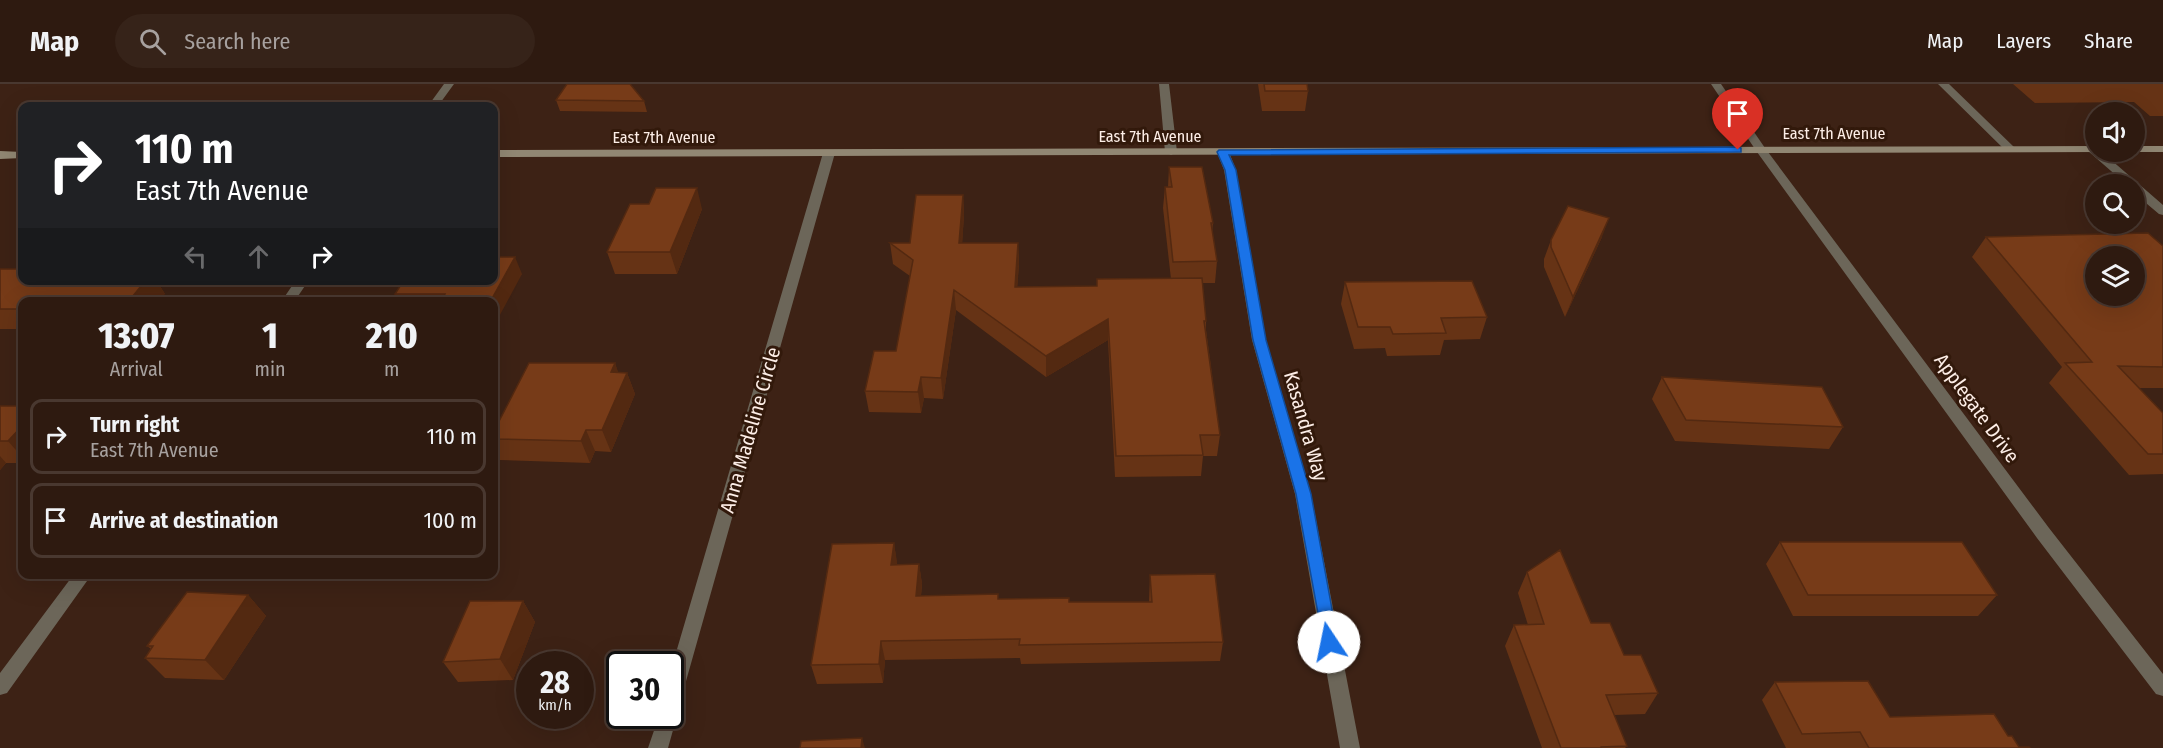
<!DOCTYPE html>
<style>
:root{--surface:#2e1a10;--page:#362319;--text:#f1f3f6;--muted:#a7a19f;--line:#493830}
body{margin:0;font-family:"Fira Sans Condensed",sans-serif;background:var(--page);color:var(--text);height:100vh;display:flex;flex-direction:column;font-size:22px;white-space:nowrap}
*{box-sizing:border-box;margin:0}
p{font-size:20px;color:var(--muted)}
.icon{flex:none;width:33px;height:33px;fill:none;stroke:currentColor;stroke-width:2;stroke-linecap:round;stroke-linejoin:round}
.map{position:relative;flex:1;overflow:hidden}
.side{position:absolute;left:18px;top:213px;width:480px;height:282px;display:flex;flex-direction:column;background:var(--surface);border-radius:12px;box-shadow:0 6px 24px #0002,0 0 0 2px var(--line)}
.side>*{flex:none}
.guide{position:absolute;left:18px;top:18px;width:480px;height:183px;border-radius:12px;box-shadow:0 6px 24px #0002,0 0 0 2px var(--line);background:#202124;color:#fff;overflow:hidden}
.tools{position:absolute;left:2085px;top:18px;display:grid;gap:12px}
.tools a{display:grid;place-items:center;width:60px;height:60px;border-radius:50%;background:var(--surface);box-shadow:0 6px 24px #0002,0 0 0 2px var(--line);font-size:30px}
.speed{position:absolute;left:516px;top:567px;display:flex;gap:12px;font-size:30px;font-weight:700;text-align:center}
.speed>*{display:grid;place-content:center;width:78px;height:78px;border-radius:50%;background:var(--surface);box-shadow:0 6px 24px #0002,0 0 0 2px var(--line);line-height:1}
.speed small{font-size:15px;font-weight:400}
.speed .limit{border:3px solid #111;border-radius:9px;background:#fff;color:#111}
.pin{position:absolute;display:grid;place-items:center;width:51px;height:51px;color:#fff;margin:-62px -26px;border-radius:50% 50% 50% 0;rotate:-45deg;box-shadow:0 0 6px #0007}
.pin .icon{rotate:45deg}
.me{position:absolute;width:66px;margin:-33px;rotate:349deg;stroke-linejoin:round;filter:drop-shadow(0 0 4px #0008)}
.turn{display:flex;align-items:center;gap:21px;height:126px;padding:0 18px;font-size:27px}
.turn .icon{width:78px;height:78px;stroke-width:2.5}
.turn b{display:block;font-size:42px;line-height:51px}
.lanes{display:flex;align-items:center;height:57px;padding:0 18px;background:#0003;justify-content:center;gap:30px;direction:ltr}
.lanes .off{opacity:.35}
.eta{display:flex;justify-content:space-evenly;align-items:center;height:102px;text-align:center}
.eta b{font-size:36px;font-weight:800;line-height:42px}
ul{padding:0;list-style:none}
li{display:flex;align-items:center;gap:18px;height:75px;margin:0 12px 9px;padding:0 6px;border:3px solid var(--line);border-radius:12px}
li div{flex:1}
li b{display:block;font-size:22px}
li em{font-style:normal}
header{display:flex;align-items:center;gap:36px;box-sizing:border-box;height:84px;padding:0 30px;background:var(--surface);border-bottom:2px solid var(--line)}
header strong{font-size:28px}
nav{display:flex;gap:33px;margin-inline-start:auto;font-size:21px}
.search{width:420px;height:54px;background:var(--page);display:flex;align-items:center;gap:15px;box-sizing:border-box;padding:0 21px;border-radius:33px;color:var(--muted);font-size:22px}
.map>svg:first-child{display:block}
.lines{fill:none;stroke-linecap:round;stroke-linejoin:round}
.service{fill:#6c6659;fill-rule:evenodd}
.minor{fill:#6c6659;fill-rule:evenodd}
.tertiary{fill:#6c6659;fill-rule:evenodd}
.secondary{fill:#918773;fill-rule:evenodd}
.wall{fill:#663315}
.shaded-wall{fill:#532911}
.building{fill:#773b18;stroke:#532911;stroke-width:1.5;fill-rule:evenodd}
.route{fill:#1a73e8;stroke:#114b97;stroke-width:1.5}
.labels{text-anchor:middle;dominant-baseline:central;stroke-width:6;stroke-linejoin:round;paint-order:stroke}
.far-street-label{font-size:16px;fill:#fdeee7;stroke:#32190b}
.street-label{font-size:20px;fill:#fdeee7;stroke:#32190b}
</style>
<header>
<strong>Map</strong>
<div class="search"><svg class="icon" aria-label="search" viewBox="0 0 24 24"><circle cx="10" cy="10" r="6"/><path d="M15 15l6 6"/></svg>Search here</div>
<nav><a>Map</a><a>Layers</a><a>Share</a></nav>
</header>
<div class="map">
<svg width="2163" height="664" viewBox="0 0 2163 664">
<rect width="100%" height="100%" fill="#3d2215"/>
<g class="lines">
<!-- service -->
<path class="service" d="M2092,62H2096V68H2102L2163,121V131L2159,130L2134,109V100H2126L2088,67V63Z"/>
<!-- minor -->
<path class="minor" d="M1159,0H1169L1177,68L1171,71L1165,68Z
M1711,0H1721L1765,64L2049,444L2163,590V612L2156,610L2037,454L1757,68Z
M1938,0H1949L2015,64V68H2007Z
M1223,65L1229,68L1236,86L1266,256L1311,410L1360,664H1340L1295,410L1252,256L1224,86L1217,68Z
M829,66L835,69L679,622L676,628L677,632L668,664H648L659,632H670V589L823,69Z"/>
<!-- tertiary -->
<path class="tertiary" d="M444,0H454L438,22H428Z
M296,196H309L294,218H281Z
M74,490H92L7,609L0,611V589Z"/>
<!-- secondary -->
<path class="secondary" d="M2096,62V68H2100L494,73V66Z
M2134,62H2163V68H2130H2134Z
M0,67L22,68V74L0,75Z"/>
</g>
<!-- wall -->
<path class="wall" d="M1258,0H1307L1308,7L1305,27H1262Z
M2013,0H2163V32H2150L2134,18L2035,19Z
M556,16L644,17L647,28L560,27Z
M1169,83L1213,139L1212,149L1217,177L1215,199H1202L1206,237V246L1220,351L1217,372H1203L1201,392L1115,393L1108,256L1046,293L956,226L943,315L924,314L921,329L869,328L865,307L896,267L910,192L893,180L890,159H910L963,111L964,131L962,159H1018L1019,180L1017,203L1097,202L1171,195L1163,124L1165,103H1168Z
M649,120L702,125L677,190H615L607,168Z
M1602,153L1565,233L1544,183V175L1551,156Z
M1986,153L2163,162V304H2138L2163,370V390L2129,391L2049,299L2062,283L1972,173Z
M0,185L22,196H156L165,210L22,218V245H0Z
M522,190L494,218H399L395,210Z
M1345,198L1487,233L1480,255L1444,256L1440,271L1387,272L1385,264L1354,265L1341,220Z
M615,279L618,289H627L635,310L611,368L595,367L590,379L500,376L494,363V347Z
M1662,293L1843,343L1829,365L1675,357L1652,315Z
M0,322H22V379H6L0,386Z
M1780,458L1997,511L1978,532H1793L1766,480Z
M894,459L897,481L919,480L922,500L921,512L998,510V515L1069,518H1149L1150,491L1223,558L1220,577L1021,580L1020,574L885,576L883,599L817,600L811,581Z
M1527,488L1591,539L1624,571L1658,609L1645,630L1614,631L1627,662L1625,664H1542L1505,562L1514,541H1528L1518,509Z
M248,511L266,532L224,596L165,594L145,574L151,565L147,562Z
M523,517L535,538L513,596L458,598L443,578Z
M1775,598L1890,633L2008,652L2019,663L2030,664H1786L1762,616Z"/>
<!-- shaded-wall -->
<path class="shaded-wall" d="M697,104L702,125L677,190L670,168Z
M963,111L964,131L961,180L959,159Z
M1609,134L1602,153L1565,233L1573,213Z
M1018,159L1019,180L1016,224L1015,203Z
M515,173L522,190L494,242V218H490Z
M146,196H156L165,210L159,218H128Z
M954,206L956,226L943,315L941,294Z
M1108,235V256L1046,293V272Z
M615,279L622,299L627,289L635,310L611,368L602,346L611,288Z
M921,293L924,314L921,329L918,308Z
M22,342V373L8,357Z
M586,346L595,367L590,379L581,357Z
M0,372L6,379L0,386Z
M894,459L897,478L894,501L891,481Z
M919,480L922,500L919,531L916,512Z
M248,511L266,532L224,596L205,576Z
M523,517L535,538L513,596L500,575Z
M881,557L885,576L883,599L879,580Z
M862,654L865,664H861Z"/>
<!-- building -->
<path class="building" d="M567,0H630L644,17L556,16Z
M1264,0H1307L1308,7H1265Z
M1169,83H1202L1213,139H1211L1217,177L1173,178L1165,103H1172Z
M656,104H697L670,168H607L630,120H649Z
M916,111H963L959,159H1018L1015,203L1097,202V195L1202,194L1206,237H1204L1220,351H1200L1203,371L1116,372L1108,235L1046,272L954,206L941,294L921,293L918,308L865,307L874,267H896L913,176L890,159H910Z
M1568,122L1609,134L1573,213L1551,163V156Z
M2148,149L2163,162V283L2118,282L2163,329V370H2148L2065,279L2092,278L1986,153ZM2096,172H2134V212H2096Z
M494,173H515L490,218H441L445,210H395L404,196H494Z
M0,185H22V196H146L128,218H22V225H0Z
M1472,197L1487,233L1441,234L1446,249L1393,250L1390,243H1358L1345,198Z
M529,279H615L611,288L627,289L602,346H586L581,357L494,355V347Z
M1662,293L1822,303L1843,343L1686,336Z
M0,322H22V342L8,357H0Z
M1780,458H1962L1997,511H1808Z
M894,459L891,481L919,480L916,512L998,510V515L1069,514V518H1152L1150,491L1215,490L1223,558L1019,561L1020,555L881,557L879,580L811,581L832,460Z
M1560,466L1591,539H1610L1624,571H1641L1658,609L1606,611L1627,662L1601,663V664H1561L1514,541L1544,540L1527,488Z
M187,508L248,511L205,576L145,574L153,562H147Z
M470,517H523L500,575L443,578Z
M1868,597L1890,633L1994,630L2008,652H2012L2019,663H2029L2030,664H1869L1860,648L1802,650L1775,598Z
M862,654L861,664H800L801,657Z"/>
<!-- route -->
<path class="route" d="M1738,63L1741,64V68L1229,71L1236,86L1266,256L1311,410L1338,558L1335,562L1329,564L1324,562L1296,410L1253,256L1225,86L1217,68L1219,66Z"/>
<g class="labels">
<!-- far-street labels -->
<g class="far-street-label">
<text x="1834" y="49">East 7th Avenue</text>
<text x="1150" y="52">East 7th Avenue</text>
<text x="664" y="53">East 7th Avenue</text>
</g>
<!-- street labels -->
<g class="street-label">
<text transform="translate(1977 324) rotate(54)">Applegate Drive</text>
<text transform="translate(1306 342) rotate(74)">Kasandra Way</text>
<text transform="translate(750 346) rotate(-74)">Anna Madeline Circle</text>
</g>
</g>
</svg>
<div class="tools">
<a><svg class="icon" aria-label="sound" viewBox="0 0 24 24"><path d="M4 9h4l5-4v14l-5-4H4zM17 9q2 3 0 6"/></svg></a>
<a><svg class="icon" aria-label="search" viewBox="0 0 24 24"><circle cx="10" cy="10" r="6"/><path d="M15 15l6 6"/></svg></a>
<a><svg class="icon" aria-label="layers" viewBox="0 0 24 24"><path d="M12 4l9 5-9 5-9-5zM3 14l9 5 9-5"/></svg></a>
</div>
<div class="speed"><div>28<small>km/h</small></div><div class="limit">30</div></div>
<div class="pin" style="left:1738px;top:66px;background:#d93025"><svg class="icon" aria-label="arrive" viewBox="0 0 24 24"><path d="M6 21V4h12l-3 4 3 4H6"/></svg></div>
<svg class="me" style="left:1329px;top:558px" viewBox="-20 -20 40 40"><circle r="19" fill="#fff"/><path d="M0-13L10 11 0 6-10 11z" fill="#1a73e8"/></svg>
<div class="guide">
<div class="turn"><svg class="icon" aria-label="right" viewBox="0 0 24 24"><path d="M7 20v-9h11M14 6l5 5-5 5"/></svg><div><b>110 m</b>East 7th Avenue</div></div>
<div class="lanes"><svg class="icon off" aria-label="left" viewBox="0 0 24 24"><path d="M17 20v-9H6M10 6l-5 5 5 5"/></svg><svg class="icon off" aria-label="ahead" viewBox="0 0 24 24"><path d="M12 20V5M6 11l6-6 6 6"/></svg><svg class="icon" aria-label="right" viewBox="0 0 24 24"><path d="M7 20v-9h11M14 6l5 5-5 5"/></svg></div>
</div>
<section class="side">
<div class="eta">
<div><b>13:07</b><p>Arrival</p></div>
<div><b>1</b><p>min</p></div>
<div><b>210</b><p>m</p></div>
</div>
<ul>
<li><svg class="icon" aria-label="right" viewBox="0 0 24 24"><path d="M7 20v-9h11M14 6l5 5-5 5"/></svg><div><b>Turn right</b><p>East 7th Avenue</p></div><em>110 m</em></li>
<li><svg class="icon" aria-label="arrive" viewBox="0 0 24 24"><path d="M6 21V4h12l-3 4 3 4H6"/></svg><div><b>Arrive at destination</b></div><em>100 m</em></li>
</ul>
</section>
</div>
